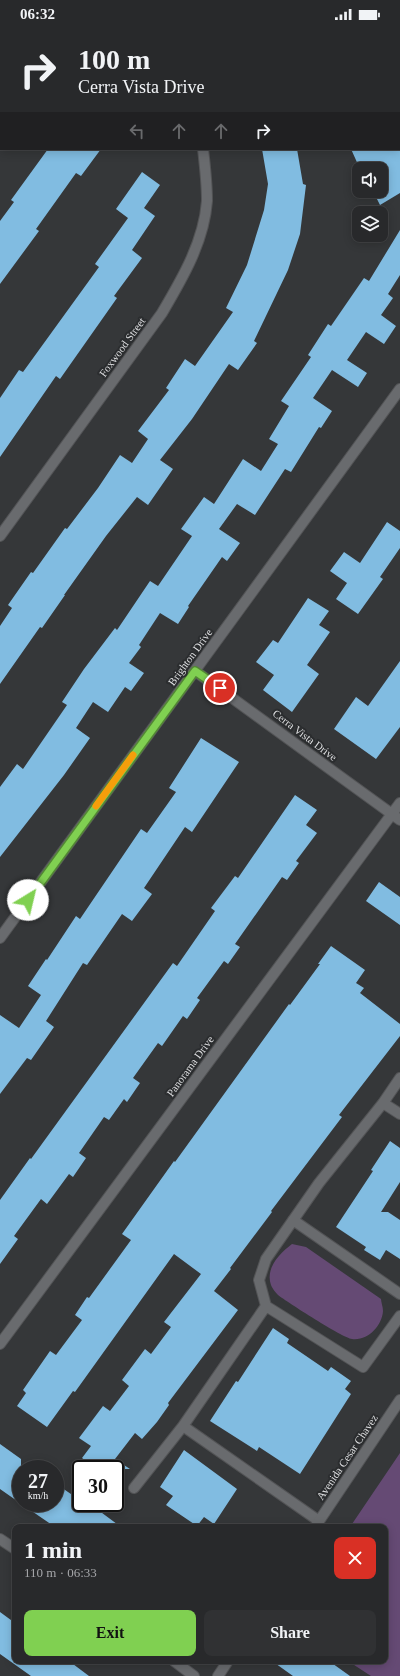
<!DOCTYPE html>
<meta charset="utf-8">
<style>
:root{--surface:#28292b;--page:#303133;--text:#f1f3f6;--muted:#a5a6a9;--line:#444547;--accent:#80d051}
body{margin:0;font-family:Georgia,serif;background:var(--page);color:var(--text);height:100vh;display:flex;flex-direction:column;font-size:15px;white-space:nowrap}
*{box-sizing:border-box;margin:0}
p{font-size:13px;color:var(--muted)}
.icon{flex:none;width:22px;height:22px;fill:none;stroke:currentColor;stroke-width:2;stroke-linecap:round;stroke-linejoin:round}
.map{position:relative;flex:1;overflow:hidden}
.side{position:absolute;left:12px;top:1496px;width:376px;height:140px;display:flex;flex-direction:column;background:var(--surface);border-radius:8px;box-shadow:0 2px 10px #0003,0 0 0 1px var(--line)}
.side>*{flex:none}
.top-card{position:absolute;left:0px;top:0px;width:400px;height:122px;box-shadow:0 2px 10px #0003,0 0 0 1px var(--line);background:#28292b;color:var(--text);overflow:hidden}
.fabs{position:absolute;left:352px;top:134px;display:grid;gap:8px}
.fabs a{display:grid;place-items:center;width:36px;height:36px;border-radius:8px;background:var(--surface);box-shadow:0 2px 10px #0003,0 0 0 1px var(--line);font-size:20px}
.speed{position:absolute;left:12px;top:1432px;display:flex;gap:8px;font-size:20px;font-weight:700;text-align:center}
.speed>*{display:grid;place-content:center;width:52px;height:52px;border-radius:50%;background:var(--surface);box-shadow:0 2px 10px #0003,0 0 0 1px var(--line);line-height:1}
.speed small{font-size:10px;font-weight:400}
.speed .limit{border:2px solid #111;border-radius:6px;background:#fff;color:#111}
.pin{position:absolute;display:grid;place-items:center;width:34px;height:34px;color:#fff;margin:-17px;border:2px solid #fff;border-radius:50%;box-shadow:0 1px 4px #0007}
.me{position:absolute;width:44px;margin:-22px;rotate:36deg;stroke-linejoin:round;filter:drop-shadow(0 0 3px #0008)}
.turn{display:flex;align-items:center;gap:14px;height:84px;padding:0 12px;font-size:18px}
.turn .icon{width:52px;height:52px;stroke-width:2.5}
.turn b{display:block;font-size:28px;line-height:34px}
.lanes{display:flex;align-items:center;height:38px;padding:0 12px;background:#0003;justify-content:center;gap:20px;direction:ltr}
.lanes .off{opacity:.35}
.round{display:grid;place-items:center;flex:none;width:42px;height:42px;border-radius:8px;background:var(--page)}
.overview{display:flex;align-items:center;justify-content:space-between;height:68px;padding:0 12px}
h1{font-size:24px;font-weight:700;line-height:30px}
.button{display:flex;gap:8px;margin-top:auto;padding:8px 12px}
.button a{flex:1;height:46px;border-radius:8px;background:var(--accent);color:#111;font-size:16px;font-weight:700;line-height:46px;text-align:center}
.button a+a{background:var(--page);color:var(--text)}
.status{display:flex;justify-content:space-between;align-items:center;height:28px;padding:0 20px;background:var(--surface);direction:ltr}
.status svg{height:11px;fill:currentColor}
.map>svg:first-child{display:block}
.green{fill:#654a74}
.building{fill:#81bce1}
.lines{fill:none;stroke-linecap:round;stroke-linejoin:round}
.street-casing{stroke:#535456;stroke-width:12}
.secondary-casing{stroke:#535456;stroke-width:12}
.street{stroke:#696b6e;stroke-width:10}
.secondary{stroke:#696b6e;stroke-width:10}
.route-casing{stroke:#538735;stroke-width:10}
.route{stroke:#80d051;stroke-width:7}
.slow{stroke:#f59e0b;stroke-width:7}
.labels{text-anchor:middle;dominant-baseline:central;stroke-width:4;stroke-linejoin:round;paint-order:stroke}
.street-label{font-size:11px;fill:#dedfe1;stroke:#2b2d2f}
</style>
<div class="status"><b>06:32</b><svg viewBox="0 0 49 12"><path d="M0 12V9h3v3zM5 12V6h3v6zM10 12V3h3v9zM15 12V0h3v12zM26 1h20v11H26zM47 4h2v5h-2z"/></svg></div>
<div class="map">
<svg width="400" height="1648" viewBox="0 0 400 1648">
<rect width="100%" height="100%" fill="#353739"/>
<!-- green -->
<path class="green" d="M292,1216L306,1219L381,1271C381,1274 383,1279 383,1283C382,1298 368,1313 352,1311C343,1310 287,1274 278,1267C276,1265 272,1260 271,1257C265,1240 280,1225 292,1216Z
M400,1425V1648H371L348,1633H385V1499H350Z"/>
<!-- building -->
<path class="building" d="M48,121H101L81,148L76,145L36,201L39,203L0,256V193L14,174L11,172Z
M262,121H297L303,156L306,157L300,206L288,242L254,313L257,315L238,342L229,336L192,391L160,432L173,441L148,477L137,469L106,508L64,567H65L42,600L40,599L0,656V598L12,580L8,577L31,544L33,545L65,500L67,501L98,460L120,427L132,435L148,411L138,403L169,362L166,360L185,331L195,338L233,284L226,280L247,237L264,182L268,156Z
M351,121H400V165L380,177L373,163H381V141H360Z
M142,144L160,157L144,180L155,188L132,222L142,230L114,268L117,270L60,351L56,348L0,429V370L19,342L23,344L99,239L95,236L128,190L116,181Z
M400,202V247L388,266L393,270L381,287L396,298L384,316L366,304L347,332L367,345L358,359L332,342L313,370L332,383L321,400L319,399L291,444L285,441L255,487L237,476L219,501L240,515L227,533L222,529L188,578L189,579L178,596L160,585L139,617L141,619L129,635L144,645L131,663L125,659L108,684L93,674L76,700L90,710L64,747L0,829V759L17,736L23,741L67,677L62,674L84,641L115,600L117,602L150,553L158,558L192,508L181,501L204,469L214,476L243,431L261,443L278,416L269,411L289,378L281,373L311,329L308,327L328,296L331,298L364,250L369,253Z
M387,494L400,503V520L380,549L383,551L358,586L336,571L347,555L330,543L344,524L360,535Z
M308,570L329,583L319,597L330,604L307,637L319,646L292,684L263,662L274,647L256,634L273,612L278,615Z
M400,633V699L376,731L334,701L356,669L368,678Z
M201,710L239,734L192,804L185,799L144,860L152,866L132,893L122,886L87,937L83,935L46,993L54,999L31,1032L27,1030L0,1066V987L19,1000L41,967L28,958L46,931L47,932L76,888L80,891L141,801L147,805L176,764L169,760Z
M295,767L317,782L306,797L317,805L296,833L299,835L287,852L282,849L235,916L240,919L228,936L224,933L197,970L200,972L187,991L183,988L162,1018L158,1015L133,1050L140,1055L127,1074L124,1071L109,1092L104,1089L79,1125L86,1130L73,1149L69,1146L47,1176L41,1171L14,1208L18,1211L0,1236V1172L30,1130L31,1131L173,935L177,938L215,883L211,880L235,848L238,850Z
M379,854L400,869V897L366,873Z
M331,918L365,942L356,955L364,960L360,965L400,996V1008L339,1087L342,1089L271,1183L272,1184L230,1240L231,1241L214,1263L238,1282L168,1375L169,1377L157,1394L142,1411L135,1405L115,1431L130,1441H97L82,1430L91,1418L79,1410L103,1378L110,1383L129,1358L122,1352L145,1321L151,1326L171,1299L164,1294L201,1246L174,1226L75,1364L73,1363L47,1399L17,1378L26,1365L23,1362L50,1323L56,1327L82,1292L75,1287L87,1269L89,1270L131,1212L122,1206L174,1133L175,1134L289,976L290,977L320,936H318Z
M390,1113L400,1120V1154L381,1184H388L400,1192V1231L386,1222L380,1232L364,1222L366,1219L336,1199L373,1143L371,1142Z
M273,1300L289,1311L287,1315L328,1343L331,1339L351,1353L345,1361L351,1366L300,1446L259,1419L257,1423L210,1393L236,1353L238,1354Z
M0,1416L21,1431V1475H55V1455L81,1473V1475L92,1481L94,1479L121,1499H55L20,1475L0,1461Z
M184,1422L237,1461L214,1496L204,1489L197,1498L166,1477L173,1468L160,1459Z
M0,1584L15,1595V1633H69L89,1648H31L0,1626Z
M272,1633H329L350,1648H293Z"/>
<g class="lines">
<defs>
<path id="street" d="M147,0L148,1
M0,508L162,285C182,251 204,214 207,173C207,155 205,138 203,121
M195,643L400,792
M0,910L400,361
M383,1075L400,1086
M293,1192L400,1266
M266,1278L363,1339L400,1288
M0,1316L400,775
M183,1398L319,1493
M134,1460L183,1398L266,1278L259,1252L266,1231L319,1155L383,1075L400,1050
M0,1511L15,1521
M174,1633L194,1648"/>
<path id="secondary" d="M81,1V0
M0,108L1,107
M315,1499L400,1372
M218,1648L228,1633"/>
</defs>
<!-- street casing -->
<use href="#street" class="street-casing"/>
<!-- secondary casing -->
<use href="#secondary" class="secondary-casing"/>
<!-- street -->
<use href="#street" class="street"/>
<!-- secondary -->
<use href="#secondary" class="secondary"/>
</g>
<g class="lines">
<defs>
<path id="route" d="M28,872L195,643L220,660"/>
</defs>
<!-- route casing -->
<use href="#route" class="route-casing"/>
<!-- route -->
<use href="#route" class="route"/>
<!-- slow -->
<path class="slow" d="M96,778L133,727"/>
</g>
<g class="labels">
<!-- street labels -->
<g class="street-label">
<text transform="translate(122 319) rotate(-54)">Foxwood Street</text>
<text transform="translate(190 629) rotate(-54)">Brighton Drive</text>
<text transform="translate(305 707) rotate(37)">Cerra Vista Drive</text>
<text transform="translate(190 1038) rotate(-54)">Panorama Drive</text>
<text transform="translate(347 1429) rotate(-56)">Avenida Cesar Chavez</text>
</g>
</g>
</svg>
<div class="fabs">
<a><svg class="icon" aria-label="sound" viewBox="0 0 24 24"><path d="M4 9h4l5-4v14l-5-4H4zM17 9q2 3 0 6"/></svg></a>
<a><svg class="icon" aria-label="layers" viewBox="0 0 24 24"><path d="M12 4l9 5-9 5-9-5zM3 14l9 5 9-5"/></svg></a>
</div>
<div class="speed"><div>27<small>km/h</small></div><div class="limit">30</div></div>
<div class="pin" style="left:220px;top:660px;background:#d93025"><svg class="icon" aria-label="arrive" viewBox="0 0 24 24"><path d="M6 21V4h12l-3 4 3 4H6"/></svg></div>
<svg class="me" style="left:28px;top:872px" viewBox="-20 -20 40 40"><circle r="19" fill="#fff"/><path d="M0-13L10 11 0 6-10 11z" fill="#80d051"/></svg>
<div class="top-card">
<div class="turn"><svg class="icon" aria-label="right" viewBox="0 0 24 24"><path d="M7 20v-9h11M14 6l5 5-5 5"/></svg><div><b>100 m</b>Cerra Vista Drive</div></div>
<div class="lanes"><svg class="icon off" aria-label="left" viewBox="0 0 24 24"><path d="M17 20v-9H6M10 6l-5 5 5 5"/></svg><svg class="icon off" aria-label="ahead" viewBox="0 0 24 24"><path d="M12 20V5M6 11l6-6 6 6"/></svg><svg class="icon off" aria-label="ahead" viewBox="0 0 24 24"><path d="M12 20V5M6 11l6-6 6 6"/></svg><svg class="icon" aria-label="right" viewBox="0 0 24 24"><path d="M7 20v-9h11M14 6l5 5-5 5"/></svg></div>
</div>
<section class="side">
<div class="overview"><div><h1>1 min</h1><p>110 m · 06:33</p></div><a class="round" style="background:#d93025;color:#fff"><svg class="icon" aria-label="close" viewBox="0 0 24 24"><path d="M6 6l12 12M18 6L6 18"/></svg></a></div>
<div class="button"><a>Exit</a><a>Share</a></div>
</section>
</div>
